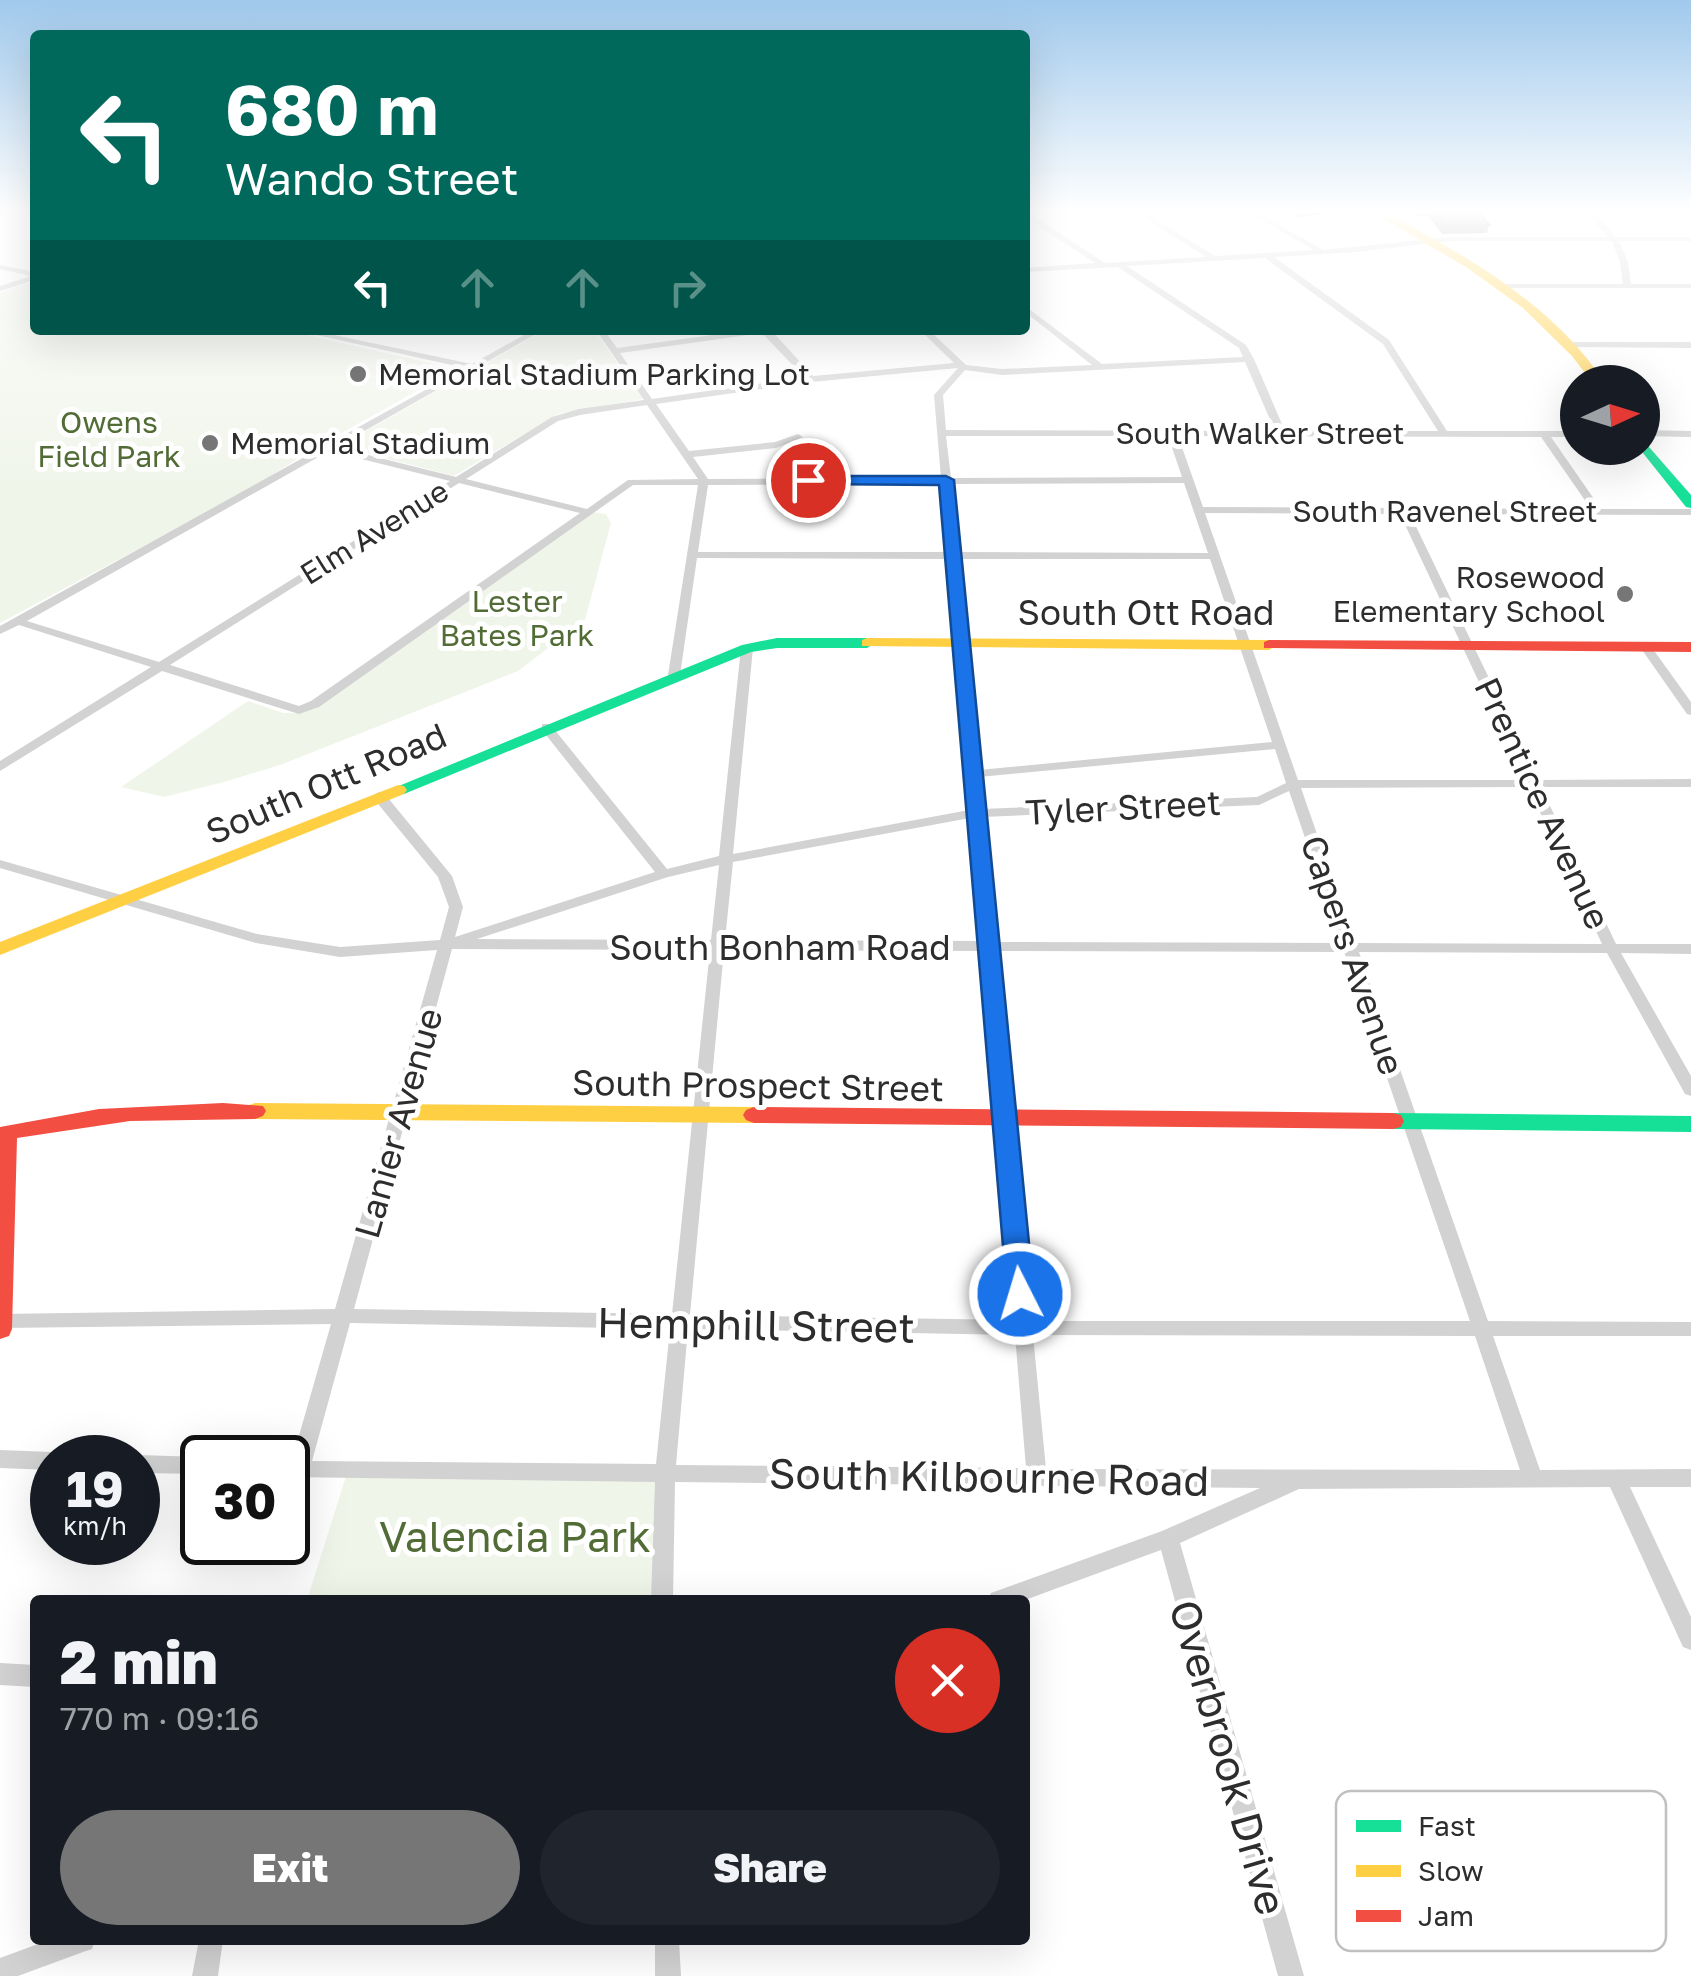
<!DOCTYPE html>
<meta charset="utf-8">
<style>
:root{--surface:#171b24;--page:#20242c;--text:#f1f3f6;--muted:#9ea1a6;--accent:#767676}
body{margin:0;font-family:"Golos Text",sans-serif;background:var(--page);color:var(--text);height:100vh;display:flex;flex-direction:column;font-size:38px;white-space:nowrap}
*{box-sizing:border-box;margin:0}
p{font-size:32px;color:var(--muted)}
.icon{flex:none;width:55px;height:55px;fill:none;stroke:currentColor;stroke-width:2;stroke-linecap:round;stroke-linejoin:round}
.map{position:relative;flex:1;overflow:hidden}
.side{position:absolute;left:30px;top:1595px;width:1000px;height:350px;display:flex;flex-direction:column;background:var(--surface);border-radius:10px;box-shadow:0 10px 40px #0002}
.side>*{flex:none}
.hud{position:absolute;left:30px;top:30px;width:1000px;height:305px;border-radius:10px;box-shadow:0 10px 40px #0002;background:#00695c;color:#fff;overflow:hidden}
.needle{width:65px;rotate:86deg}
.controls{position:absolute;left:1560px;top:365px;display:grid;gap:20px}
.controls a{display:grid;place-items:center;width:100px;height:100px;border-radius:50%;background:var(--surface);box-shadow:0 10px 40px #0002;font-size:50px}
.speed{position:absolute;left:30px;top:1435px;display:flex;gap:20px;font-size:50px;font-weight:700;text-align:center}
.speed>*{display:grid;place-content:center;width:130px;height:130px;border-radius:50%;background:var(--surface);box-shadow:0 10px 40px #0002;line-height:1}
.speed small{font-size:25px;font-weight:400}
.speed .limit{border:5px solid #111;border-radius:15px;background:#fff;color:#111}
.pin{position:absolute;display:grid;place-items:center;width:85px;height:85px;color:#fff;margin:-42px;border:5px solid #fff;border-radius:50%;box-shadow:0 2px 10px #0007}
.me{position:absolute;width:110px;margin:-55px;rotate:355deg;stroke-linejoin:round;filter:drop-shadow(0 0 8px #0008)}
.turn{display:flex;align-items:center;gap:35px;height:210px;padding:0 30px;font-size:45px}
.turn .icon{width:130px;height:130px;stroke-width:2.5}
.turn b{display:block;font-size:70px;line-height:85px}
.lanes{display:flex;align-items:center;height:95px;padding:0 30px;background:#0003;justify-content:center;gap:50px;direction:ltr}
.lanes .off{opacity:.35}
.round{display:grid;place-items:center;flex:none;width:105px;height:105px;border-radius:52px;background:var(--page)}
.overview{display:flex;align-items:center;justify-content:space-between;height:170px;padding:0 30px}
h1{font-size:60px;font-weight:800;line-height:75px}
.button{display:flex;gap:20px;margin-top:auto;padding:20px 30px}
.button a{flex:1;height:115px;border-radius:60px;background:var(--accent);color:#fff;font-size:40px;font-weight:800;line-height:115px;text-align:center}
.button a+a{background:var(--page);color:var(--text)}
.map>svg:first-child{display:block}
.green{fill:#f0f5ea}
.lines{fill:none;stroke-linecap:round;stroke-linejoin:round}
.street{fill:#d2d2d2;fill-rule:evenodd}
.fast{fill:#16e098;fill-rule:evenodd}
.slow{fill:#ffcf43;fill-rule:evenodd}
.jam{fill:#f24e42;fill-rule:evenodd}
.wall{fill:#6c6c6c}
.shaded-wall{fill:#585858}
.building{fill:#7e7e7e;stroke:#585858;stroke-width:2.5}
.route{fill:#1a73e8;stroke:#114b97;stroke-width:2.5}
.poi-dot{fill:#767676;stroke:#fff;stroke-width:4}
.labels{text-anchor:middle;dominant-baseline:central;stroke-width:10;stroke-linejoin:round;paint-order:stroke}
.far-poi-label{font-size:30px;fill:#2d2d2d;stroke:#fff;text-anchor:start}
.far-park-label{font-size:30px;fill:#526c36;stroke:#fff}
.far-street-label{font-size:30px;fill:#2d2d2d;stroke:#fff}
.street-label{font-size:35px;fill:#2d2d2d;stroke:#fff}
.near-street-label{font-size:42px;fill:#2d2d2d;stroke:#fff}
.near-park-label{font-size:42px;fill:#526c36;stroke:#fff}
.key{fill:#fff;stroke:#c0c0c0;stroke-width:2.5}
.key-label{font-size:28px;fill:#2d2d2d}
</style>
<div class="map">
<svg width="1691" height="1976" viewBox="0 0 1691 1976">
<rect width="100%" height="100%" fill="#fff"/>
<!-- green -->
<path class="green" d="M35,281V330H284L456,369L313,449L248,490L0,623V293Z
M545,330H594L643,399L558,414L454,476L339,446Z
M592,512L606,514L611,523L585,620L518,671L280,765L224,782L164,797L121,787L248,701L283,713H298Z
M348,1470L665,1473L662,1600H307Z"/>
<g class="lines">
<!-- street -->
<path class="street" d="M1025,213H1029L1105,263L1206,257L1137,213H1146L1215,256L1314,250L1249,213H1258L1323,250L1450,237H1608L1587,213H1594L1616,237H1691V241H1619L1628,262L1631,284H1691V288H1498L1494,286L1498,284H1623L1620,262L1612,241H1450L1357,252L1274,257L1389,340L1447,431H1578V437H1551L1601,509H1691V515L1410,514L1538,780L1691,779V787H1541L1616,944H1691V954L1621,953L1691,1076V1096L1685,1094L1607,953L1359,952L1488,1321L1691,1322V1336H1493L1540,1470L1691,1469V1487H1630L1691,1617V1650L1683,1647L1610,1487L1299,1489L1180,1543L1304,1976H1278L1161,1550L1025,1600H987L991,1593L1162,1531L1260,1488L675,1482L673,1600H651L655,1482L288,1477V1461L292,1460L331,1324L0,1328L1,1314L335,1309L437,950L340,957L256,943L0,868V860L257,934L340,947L440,940L449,907L438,877L374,799L372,796L379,792L384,793L452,876L463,907L455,937L655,872L542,730V724H550L667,869L719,856L741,648L747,645L753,648L733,854L969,810L948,559L697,558L680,675L674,679L670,678L668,675L698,485H633L319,707L299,714L162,671L0,771V761L151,667L19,625L0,634V626L465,368L294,330H310L472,364L533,330H543L336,447L456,477L552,417L579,409L644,400L596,330H604L617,348L749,330H771L813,376L954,363L920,330H929L966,365L1002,369L1092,365L1025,312V306L1102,364L1243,357L1239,348L1118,267L1025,272V268L1095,263L1025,217ZM1265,258L1383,344L1438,431H1285L1254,359L1246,345L1127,266ZM762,333L804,377L652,399L620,353ZM1245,362L1275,431L946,430L943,395L965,370L1002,375ZM958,368L934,395L941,478L708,479L693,457L776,448L803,437L798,434L775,442L689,451L656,404L811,382ZM647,405L698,479L628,480L587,509L466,479L558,421L580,415ZM946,436H1168L1182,477L951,478ZM1178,436L1541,437L1591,509L1203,507ZM329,451L450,481L159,662L27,621ZM459,483L580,513L311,701L299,706L170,665ZM1184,483L1208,553L958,552L951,484ZM941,484L947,552H698L708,485ZM1205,513L1400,514L1525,780H1298ZM958,559H1210L1272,742L979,770ZM1275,749L1286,783L1257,797L982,809L979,777ZM1528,787L1602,944L1355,943L1301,788ZM1289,791L1341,943L995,942L983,817L1259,805ZM970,818L981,941L725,940L733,862ZM719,865L711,940L477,939L668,877ZM452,949L710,950L672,1314L354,1309ZM724,950L982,951L1014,1320L690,1315ZM996,951L1344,952L1470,1321H1032ZM350,1323L670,1329L656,1464L312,1461ZM688,1329L1015,1335L1026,1468L676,1465ZM1033,1335L1475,1336L1520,1470L1046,1469Z
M0,265L35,272V280L0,291V286L31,276L0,269Z
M1573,342H1691V348L1570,347L1569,345Z
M1642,430L1691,431V437L1642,436Z
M1646,644L1650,645L1691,702V715L1687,714L1640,647Z
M0,1450L52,1452L60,1458H52V1470L0,1468Z
M138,1455L202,1457V1474L138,1473V1458H132Z
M0,1663L35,1665V1687L0,1685Z
M49,1940H95L92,1949L83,1952L18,1976H0V1958Z
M199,1940H223L218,1976H192Z
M655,1940H679L681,1976H655Z"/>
<!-- fast -->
<path class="fast" d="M1642,439L1691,495V508L1686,507L1639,448H1642Z
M777,638H867L875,643L867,648H777L751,652L404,794L398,795L389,790L742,645Z
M1393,1113L1691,1116V1132L1393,1129L1385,1127L1382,1121L1385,1115Z"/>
<!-- slow -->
<path class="slow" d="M1373,213C1393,213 1412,227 1430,237C1495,273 1563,319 1604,382H1592L1572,356L1523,308L1466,267Z
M867,638L1269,640L1277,645L1269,650L862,646V640Z
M398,785L404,786L407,790L404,794L0,955V942Z
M255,1103L754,1107L762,1110L765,1115L762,1120L754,1123L255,1119L247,1116L244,1111L247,1106Z"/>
<!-- jam -->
<path class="jam" d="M1269,640L1691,642V652L1264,648V642Z
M223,1103L263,1106L266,1111L263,1116L255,1119L130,1121L17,1138L12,1329L9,1336L0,1339V1127L99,1109Z
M754,1107L1393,1113L1401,1115L1404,1121L1401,1127L1393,1129L754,1123L746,1120L743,1115L746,1110Z"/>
</g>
<!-- wall -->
<path class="wall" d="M1415,213H1480L1489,225L1487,233L1442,234L1428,216H1417Z"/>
<!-- shaded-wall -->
<path class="shaded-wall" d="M1297,213H1329L1296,218Z"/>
<!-- building -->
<path class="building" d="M1434,213H1480L1489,225H1444Z"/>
<!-- sky -->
<linearGradient id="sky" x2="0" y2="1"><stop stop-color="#a0c9ec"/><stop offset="0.43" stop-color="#fff"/><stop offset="1" stop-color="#fff" stop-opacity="0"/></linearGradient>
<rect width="1691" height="490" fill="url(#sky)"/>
<!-- route -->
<path class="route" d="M946,476L954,480L1034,1294L1030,1301L1020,1304L1011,1301L1007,1294L939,485L808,484L801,480L808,476Z"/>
<!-- markers -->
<g class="poi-dot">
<circle cx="358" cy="374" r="10"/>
<circle cx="210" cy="443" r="10"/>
<circle cx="1625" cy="594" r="10"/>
</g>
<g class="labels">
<!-- far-poi labels -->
<g class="far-poi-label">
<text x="378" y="374">Memorial Stadium Parking Lot</text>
<text x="230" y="443">Memorial Stadium</text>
<text x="1605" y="577" text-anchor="end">Rosewood<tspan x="1605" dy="34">Elementary School</tspan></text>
</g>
<!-- far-park labels -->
<g class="far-park-label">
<text x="109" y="422">Owens<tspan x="109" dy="34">Field Park</tspan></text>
<text x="517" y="601">Lester<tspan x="517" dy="34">Bates Park</tspan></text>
</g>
<!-- far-street labels -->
<g class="far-street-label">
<text x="1260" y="433">South Walker Street</text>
<text x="1445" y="511">South Ravenel Street</text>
<text transform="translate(374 532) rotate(-32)">Elm Avenue</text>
</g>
<!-- street labels -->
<g class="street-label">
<text x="1146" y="612">South Ott Road</text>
<text transform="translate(326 783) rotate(-23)">South Ott Road</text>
<text transform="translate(1543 803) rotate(65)">Prentice Avenue</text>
<text transform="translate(1123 807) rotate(-3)">Tyler Street</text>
<text x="780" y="947">South Bonham Road</text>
<text transform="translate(1353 955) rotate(71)">Capers Avenue</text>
<text transform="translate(758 1085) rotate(1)">South Prospect Street</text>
<text transform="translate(398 1123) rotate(-74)">Lanier Avenue</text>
</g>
<!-- near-street labels -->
<g class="near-street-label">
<text transform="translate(756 1324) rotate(1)">Hemphill Street</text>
<text transform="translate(989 1476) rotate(1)">South Kilbourne Road</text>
<text transform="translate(1229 1757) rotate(74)">Overbrook Drive</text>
</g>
<!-- near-park labels -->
<g class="near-park-label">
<text x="515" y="1536">Valencia Park</text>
</g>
</g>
<!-- legend -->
<rect x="1336" y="1791" width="330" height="160" rx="15" class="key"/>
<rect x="1356" y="1820" width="45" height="12" fill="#16e098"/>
<rect x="1356" y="1865" width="45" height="12" fill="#ffcf43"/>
<rect x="1356" y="1910" width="45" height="12" fill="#f24e42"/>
<g class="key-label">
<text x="1418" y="1836">Fast</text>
<text x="1418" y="1881">Slow</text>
<text x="1418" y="1926">Jam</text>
</g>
</svg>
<div class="controls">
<a><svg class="needle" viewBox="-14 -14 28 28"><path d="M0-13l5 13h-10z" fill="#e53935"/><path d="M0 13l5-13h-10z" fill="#9ea1a6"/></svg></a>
</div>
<div class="speed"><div>19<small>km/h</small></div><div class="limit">30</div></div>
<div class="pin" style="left:808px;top:480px;background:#d93025"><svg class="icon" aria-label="arrive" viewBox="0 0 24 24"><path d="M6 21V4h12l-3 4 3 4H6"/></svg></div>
<svg class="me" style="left:1020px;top:1294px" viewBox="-20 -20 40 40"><circle r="17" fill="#1a73e8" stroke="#fff" stroke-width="3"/><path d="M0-11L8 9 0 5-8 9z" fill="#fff"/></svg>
<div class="hud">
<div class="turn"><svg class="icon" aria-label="left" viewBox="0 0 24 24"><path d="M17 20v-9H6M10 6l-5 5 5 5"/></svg><div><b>680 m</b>Wando Street</div></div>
<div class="lanes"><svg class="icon" aria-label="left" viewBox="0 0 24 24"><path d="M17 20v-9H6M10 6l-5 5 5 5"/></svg><svg class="icon off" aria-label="ahead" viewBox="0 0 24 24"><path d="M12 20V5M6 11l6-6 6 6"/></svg><svg class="icon off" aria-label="ahead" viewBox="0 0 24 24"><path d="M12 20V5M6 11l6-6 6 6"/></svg><svg class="icon off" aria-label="right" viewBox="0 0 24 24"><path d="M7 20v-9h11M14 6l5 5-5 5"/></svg></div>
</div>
<section class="side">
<div class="overview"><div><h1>2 min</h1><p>770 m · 09:16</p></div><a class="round" style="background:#d93025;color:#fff"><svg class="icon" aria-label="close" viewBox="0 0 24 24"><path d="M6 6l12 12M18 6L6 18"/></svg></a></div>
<div class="button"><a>Exit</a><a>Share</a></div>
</section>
</div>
